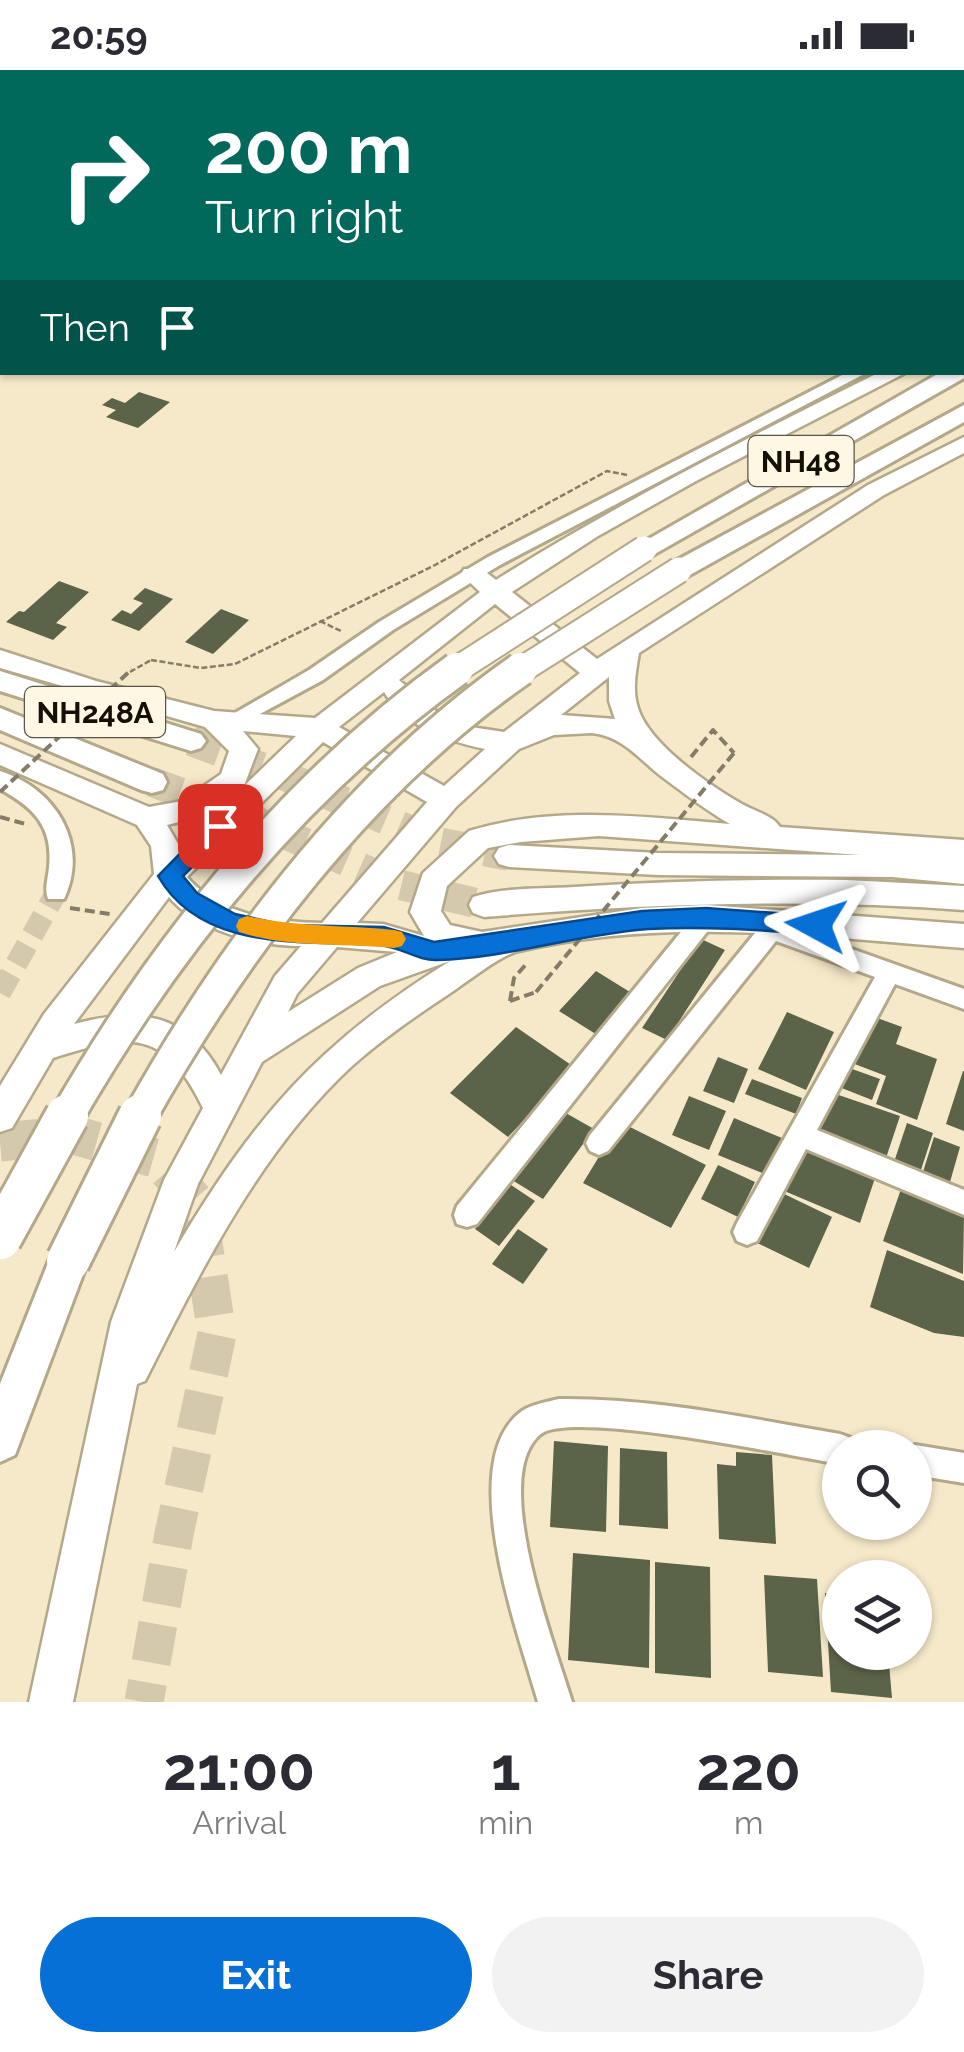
<!DOCTYPE html>
<style>
:root{--surface:#fff;--page:#f2f2f3;--text:#2b2b33;--muted:#7c7c81;--accent:#0670d7}
body{margin:0;font-family:Raleway,sans-serif;background:var(--page);color:var(--text);height:100vh;display:flex;flex-direction:column;font-size:38px;white-space:nowrap}
*{box-sizing:border-box;margin:0}
p{font-size:32px;color:var(--muted)}
.icon{flex:none;width:55px;height:55px;fill:none;stroke:currentColor;stroke-width:2;stroke-linecap:round;stroke-linejoin:round}
.map{position:relative;height:1632px;overflow:hidden}
.side{display:flex;flex-direction:column;background:var(--surface);flex:1}
.side>*{flex:none}
.guide{position:absolute;left:0px;top:0px;width:965px;height:305px;box-shadow:0 2px 8px #0004;background:#00695c;color:#fff;overflow:hidden}
.controls{position:absolute;left:822px;top:1360px;display:grid;gap:20px}
.controls a{display:grid;place-items:center;width:110px;height:110px;border-radius:50%;background:var(--surface);box-shadow:0 2px 8px #0004;font-size:50px}
.pin{position:absolute;display:grid;place-items:center;width:85px;height:85px;color:#fff;margin:-42px;border-radius:20px;box-shadow:0 5px 15px #0006}
.me{position:absolute;width:110px;margin:-55px;rotate:275deg;stroke-linejoin:round;filter:drop-shadow(0 0 8px #0008)}
.turn{display:flex;align-items:center;gap:35px;height:210px;padding:0 40px;font-size:45px}
.turn .icon{width:130px;height:130px;stroke-width:2.5}
.turn b{display:block;font-size:70px;line-height:85px}
.then{display:flex;align-items:center;height:95px;padding:0 40px;background:#0003;gap:20px;font-size:38px}
.eta{display:flex;justify-content:space-evenly;align-items:center;height:170px;text-align:center}
.eta b{font-size:60px;font-weight:700;line-height:70px}
.cta{display:flex;gap:20px;margin-top:auto;padding:20px 40px}
.cta a{flex:1;height:115px;border-radius:60px;background:var(--accent);color:#fff;font-size:40px;font-weight:700;line-height:115px;text-align:center}
.cta a+a{background:var(--page);color:var(--text)}
.status{display:flex;justify-content:space-between;align-items:center;height:70px;padding:0 50px;background:var(--surface);direction:ltr}
.status svg{height:28px;fill:currentColor}
.map>svg:first-child{display:block}
.building{fill:#5b6348}
.lines{fill:none;stroke-linecap:round;stroke-linejoin:round}
.minor-tunnel{stroke:#d4c8ad;stroke-width:22;stroke-dasharray:22 11;stroke-linecap:butt}
.major-tunnel-far1{stroke:#d4c8ad;stroke-width:30;stroke-dasharray:30 15;stroke-linecap:butt}
.major-tunnel{stroke:#d4c8ad;stroke-width:39;stroke-dasharray:39 20;stroke-linecap:butt}
.minor-casing{stroke:#b4a88b;stroke-width:6}
.major-casing{stroke:#b4a88b;stroke-width:5}
.highway-casing{stroke:#b4a88b;stroke-width:6}
.path-far1{stroke:#857c68;stroke-width:2.5;stroke-dasharray:6 2.5;stroke-linecap:butt}
.path{stroke:#857c68;stroke-width:4;stroke-dasharray:10 5;stroke-linecap:butt}
.minor{fill:#fff;fill-rule:evenodd}
.major{fill:#fff;fill-rule:evenodd}
.highway{fill:#fff;fill-rule:evenodd}
.highway-bridge-far2-casing{stroke:#b4a88b;stroke-width:29;stroke-linecap:butt}
.highway-bridge-far1-casing{stroke:#b4a88b;stroke-width:38;stroke-linecap:butt}
.highway-bridge-casing{stroke:#b4a88b;stroke-width:48;stroke-linecap:butt}
.path-bridge-far1{stroke:#857c68;stroke-width:2.5;stroke-dasharray:6 2.5;stroke-linecap:butt}
.path-bridge{stroke:#857c68;stroke-width:4;stroke-dasharray:10 5;stroke-linecap:butt}
.highway-bridge-far2{stroke:#fff;stroke-width:25}
.highway-bridge-far1{stroke:#fff;stroke-width:32}
.highway-bridge{stroke:#fff;stroke-width:42}
.route{fill:#0670d7;stroke:#04498c;stroke-width:2.5}
.slow{fill:#f59e0b}
.labels{text-anchor:middle;dominant-baseline:central;stroke-width:9;stroke-linejoin:round;paint-order:stroke}
.shield{fill:#fef7e4;stroke:#5a5549;stroke-width:2.5}
.shield-label{font-size:30px;font-weight:bold;fill:#141006}
</style>
<div class="status"><b>20:59</b><svg viewBox="0 0 49 12"><path d="M0 12V9h3v3zM5 12V6h3v6zM10 12V3h3v9zM15 12V0h3v12zM26 1h20v11H26zM47 4h2v5h-2z"/></svg></div>
<div class="map">
<svg width="964" height="1632" viewBox="0 0 964 1632">
<rect width="100%" height="100%" fill="#f6e9ca"/>
<!-- building -->
<path class="building" d="M139,322L170,332L138,358L106,347L116,340L102,335L112,328L125,333Z
M59,511L89,522L56,553L67,557L53,570L6,552L19,541L24,542Z
M145,518L173,529L139,561L111,550L122,540L131,544L143,533L133,529Z
M221,539L249,550L213,584L185,572Z
M701,869L725,880L667,970L642,958Z
M596,901L638,927L602,968L559,941Z
M787,942L834,962L806,1020L758,999Z
M869,945L902,957L896,974L937,989L917,1050L876,1034L886,1006L852,993Z
M516,957L574,997L508,1067L450,1023Z
M718,987L748,999L734,1033L703,1021Z
M841,995L880,1009L872,1030L834,1015Z
M963,1001H964V1061L946,1054Z
M752,1009L802,1028L796,1044L745,1024Z
M824,1020L900,1046L885,1091L807,1063Z
M689,1026L726,1041L709,1080L672,1065Z
M564,1042L594,1059L543,1129L512,1110Z
M734,1048L782,1068L767,1105L718,1085Z
M620,1052L706,1095L671,1158L583,1113Z
M907,1053L933,1063L918,1109L892,1098Z
M934,1067L960,1077L948,1119L921,1108Z
M799,1074L876,1105L860,1153L782,1120Z
M718,1095L755,1112L738,1147L701,1129Z
M511,1115L535,1131L499,1176L475,1159Z
M901,1119L964,1144L963,1204L883,1171Z
M778,1121L832,1147L809,1198L753,1171Z
M518,1159L548,1179L523,1214L492,1194Z
M887,1180L964,1211V1267L934,1263L870,1237Z
M554,1371L608,1376L606,1462L550,1457Z
M620,1378L667,1382L668,1459L619,1455Z
M736,1382L772,1385L776,1474L719,1469L717,1394L736,1396Z
M573,1483L650,1490L649,1598L568,1590Z
M655,1492L710,1497L711,1608L655,1603Z
M764,1505L817,1509L823,1607L768,1602Z
M825,1523L840,1524V1582H888L892,1628L831,1622Z"/>
<g class="lines">
<!-- minor-tunnel -->
<path class="minor-tunnel" d="M0,923L56,823"/>
<!-- major-tunnel-far1 -->
<path class="major-tunnel-far1" d="M191,671L285,706L437,772L509,786
M152,712L245,746L397,814L484,835"/>
<!-- major-tunnel -->
<path class="major-tunnel" d="M0,1072L74,1065L158,1089L197,1134L217,1264L174,1464L144,1632"/>
<defs>
<path id="minor" d="M336,0H351L353,2H338Z
M956,0H964V5L955,2Z
M964,19V27H962V20Z
M964,40V48H962V41Z
M962,72H964V80H962Z
M962,136L964,137V145H962Z
M962,249H964L962,258Z
M848,302H868L500,495L393,560L323,610L238,656H224L221,651L309,600L379,552L488,487Z
M0,701C55,718 90,774 64,829H48C44,818 48,809 49,797C53,756 34,738 0,719Z
M706,838L714,841L717,847L714,853L477,1154L467,1157L457,1154L454,1145L457,1136L698,841Z
M759,846L964,919V939L895,914L817,1060L964,1120V1145L806,1079L757,1171L747,1175L737,1171L733,1162L737,1153L875,907L776,871L608,1081L599,1085L590,1081L586,1073L590,1065L755,863L747,855L751,849Z
M559,1329C654,1328 747,1348 840,1364L851,1368L854,1378H840V1394C786,1385 586,1343 544,1362C538,1365 532,1373 529,1379C501,1435 554,1573 572,1632H538C520,1567 453,1391 522,1341C533,1334 547,1332 559,1329Z
M915,1375L964,1383V1413L915,1405V1378H909Z"/>
<path id="major" d="M964,263V276H962V263Z
M880,302H907L696,411L598,466L512,522L597,589L868,415L964,367V383L884,425L639,583C636,601 632,620 638,638C649,674 709,715 740,733C753,741 773,745 780,757L964,770V814L892,807L658,805L509,797L499,794L494,786L499,778L509,775L658,783L860,785L599,766L521,772L488,778L447,816L441,841L450,855L482,862L642,838L706,835L964,854V878C815,867 667,846 519,881C502,884 467,912 449,924C416,946 382,969 352,996C260,1081 201,1200 145,1311L137,1314L73,1632H29L111,1252L164,1110L203,1038C164,958 131,963 53,988L12,1058L0,1062V1016L44,944L154,804L151,776L137,755L0,695V674L149,737L182,731L221,704L229,681L205,657L0,598V580L96,611L214,641L315,648L480,522L461,504L464,499H482L496,510C620,432 749,367 880,302ZM495,534L580,603L504,662L471,657L437,642L399,610ZM609,607V631L615,649L561,645ZM384,622C405,657 447,671 485,679L444,716L339,657ZM243,661L296,666L244,716L258,679ZM592,663C625,667 640,691 665,709C685,724 707,741 730,754C644,747 553,735 469,761L423,803L410,842L424,866L383,854L357,853L456,737L519,679L554,665ZM323,672L427,732L322,853C274,852 220,845 187,807ZM240,719L180,777L167,755L200,747ZM169,827C197,861 259,876 301,876L275,906L221,1005C188,942 137,937 74,954ZM337,877L397,882L358,898L288,942L297,924ZM450,891C318,973 253,1048 174,1182L198,1114L262,992L380,916Z
M846,810L964,816V840C804,828 644,834 484,847L473,843L469,835L473,827C504,817 541,819 574,817C665,811 755,809 846,810Z"/>
<path id="highway" d="M962,296L964,308L653,485H635L631,479L941,302H962Z
M964,335V352L688,506L679,508L666,500L670,494Z
M0,601L201,664L206,671L201,678L191,681L0,621Z
M0,638L163,704L167,712L163,720L152,723L141,720L0,660Z
M68,1172L82,1178L88,1191L15,1385L0,1392V1314L54,1178Z"/>
</defs>
<!-- minor casing -->
<use href="#minor" class="minor-casing"/>
<!-- major casing -->
<use href="#major" class="major-casing"/>
<!-- highway casing -->
<use href="#highway" class="highway-casing"/>
<!-- path-far1 -->
<path class="path-far1" d="M320,551L343,562
M151,590L201,598L235,594L435,495L607,401L627,405"/>
<!-- path -->
<path class="path" d="M691,687L713,660L734,683
M0,747L29,755
M70,838L110,844
M510,931L514,908L528,892
M510,931L536,922"/>
<!-- minor -->
<use href="#minor" class="minor"/>
<!-- major -->
<use href="#major" class="major"/>
<!-- highway -->
<use href="#highway" class="highway"/>
<defs>
<path id="highway-bridge-far2" d="M453,602L644,479
M518,602L679,500"/>
<path id="highway-bridge-far1" d="M66,1048C166,874 293,717 457,599
M139,1048C234,878 360,711 521,599"/>
<path id="highway-bridge" d="M0,1168L67,1046
M68,1191L140,1046"/>
</defs>
<!-- highway-bridge-far2 casing -->
<use href="#highway-bridge-far2" class="highway-bridge-far2-casing"/>
<!-- highway-bridge-far1 casing -->
<use href="#highway-bridge-far1" class="highway-bridge-far1-casing"/>
<!-- highway-bridge casing -->
<use href="#highway-bridge" class="highway-bridge-casing"/>
<!-- path-bridge-far1 -->
<path class="path-bridge-far1" d="M130,602L151,590"/>
<!-- path-bridge -->
<path class="path-bridge" d="M0,722L132,599
M536,922L734,683"/>
<!-- highway-bridge-far2 -->
<use href="#highway-bridge-far2" class="highway-bridge-far2"/>
<!-- highway-bridge-far1 -->
<use href="#highway-bridge-far1" class="highway-bridge-far1"/>
<!-- highway-bridge -->
<use href="#highway-bridge" class="highway-bridge"/>
</g>
<!-- route -->
<path class="route" d="M220,748L227,751L230,756L227,762L183,806L197,823L235,844L285,855L384,857L434,872L642,841L706,838L816,846L827,855L816,864C759,860 705,856 648,859C578,864 508,888 437,890C418,891 399,876 379,875C304,870 202,883 158,806L212,751Z"/>
<!-- slow -->
<path class="slow" d="M247,846C295,857 345,855 394,860L402,862L406,869L402,876L394,878C343,873 288,878 239,862L236,856L239,849Z"/>
<g class="labels">
<!-- shield labels -->
<g class="shield">
<rect x="748.5" y="366" width="105" height="50" rx="8"/>
<rect x="25" y="617" width="140" height="50" rx="8"/>
</g>
<g class="shield-label">
<text x="801" y="391">NH48</text>
<text x="95" y="642">NH248A</text>
</g>
</g>
</svg>
<div class="controls">
<a><svg class="icon" aria-label="search" viewBox="0 0 24 24"><circle cx="10" cy="10" r="6"/><path d="M15 15l6 6"/></svg></a>
<a><svg class="icon" aria-label="layers" viewBox="0 0 24 24"><path d="M12 4l9 5-9 5-9-5zM3 14l9 5 9-5"/></svg></a>
</div>
<div class="pin" style="left:220px;top:756px;background:#d93025"><svg class="icon" aria-label="arrive" viewBox="0 0 24 24"><path d="M6 21V4h12l-3 4 3 4H6"/></svg></div>
<svg class="me" style="left:816px;top:855px" viewBox="-20 -20 40 40"><path d="M0-17L14 15 0 8-14 15z" fill="#0670d7" stroke="#fff" stroke-width="4"/></svg>
<div class="guide">
<div class="turn"><svg class="icon" aria-label="right" viewBox="0 0 24 24"><path d="M7 20v-9h11M14 6l5 5-5 5"/></svg><div><b>200 m</b>Turn right</div></div>
<div class="then">Then<svg class="icon" aria-label="arrive" viewBox="0 0 24 24"><path d="M6 21V4h12l-3 4 3 4H6"/></svg></div>
</div>
</div>
<section class="side">
<div class="eta">
<div><b>21:00</b><p>Arrival</p></div>
<div><b>1</b><p>min</p></div>
<div><b>220</b><p>m</p></div>
</div>
<div class="cta"><a>Exit</a><a>Share</a></div>
</section>
